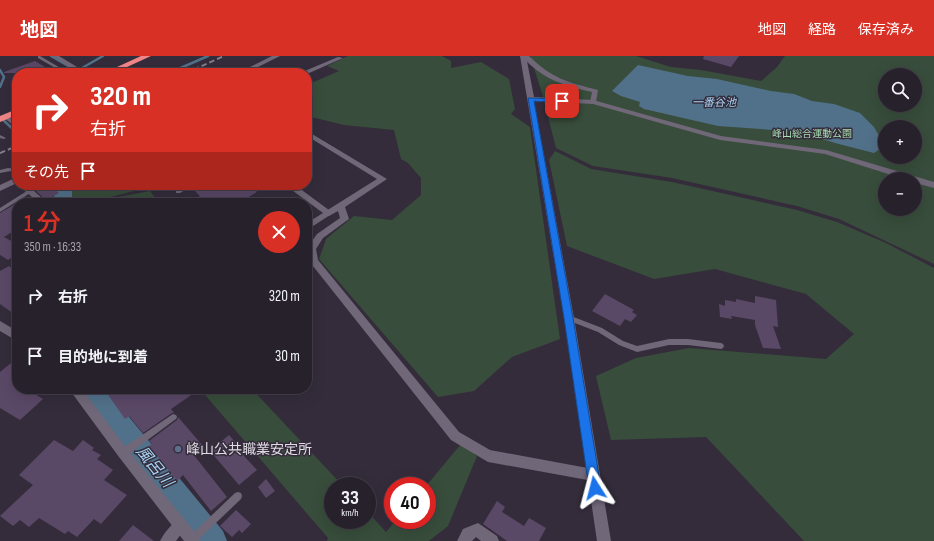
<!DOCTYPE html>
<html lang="ja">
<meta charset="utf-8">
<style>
:root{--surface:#27212c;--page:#2f2934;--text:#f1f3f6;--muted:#a4a3a9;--line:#433e48;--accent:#d93025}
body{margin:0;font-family:"Sofia Sans Condensed","Noto Sans JP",sans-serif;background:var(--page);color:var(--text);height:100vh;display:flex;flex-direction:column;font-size:15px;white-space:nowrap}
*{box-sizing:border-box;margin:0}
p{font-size:13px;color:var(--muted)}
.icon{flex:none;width:22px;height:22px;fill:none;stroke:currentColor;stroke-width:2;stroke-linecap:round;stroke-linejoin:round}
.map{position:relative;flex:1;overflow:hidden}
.drawer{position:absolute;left:12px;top:142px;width:300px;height:196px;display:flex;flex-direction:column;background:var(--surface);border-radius:16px;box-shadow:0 4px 16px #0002,0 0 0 1px var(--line)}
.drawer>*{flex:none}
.top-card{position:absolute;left:12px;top:12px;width:300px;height:122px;border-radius:16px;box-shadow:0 4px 16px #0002,0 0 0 1px var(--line);background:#d93025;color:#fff;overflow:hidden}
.controls{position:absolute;left:878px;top:12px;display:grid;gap:8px}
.controls a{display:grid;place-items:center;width:44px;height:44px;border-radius:50%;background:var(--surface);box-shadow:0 4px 16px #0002,0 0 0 1px var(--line);font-size:20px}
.speed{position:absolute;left:324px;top:421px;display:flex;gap:8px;font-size:20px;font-weight:700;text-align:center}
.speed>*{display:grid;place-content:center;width:52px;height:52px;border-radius:50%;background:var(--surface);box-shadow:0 4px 16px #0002,0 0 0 1px var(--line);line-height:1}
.speed small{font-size:10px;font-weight:400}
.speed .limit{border:6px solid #d22;background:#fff;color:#111}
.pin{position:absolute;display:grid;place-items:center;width:34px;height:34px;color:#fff;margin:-17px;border-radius:8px;box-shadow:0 2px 6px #0006}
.me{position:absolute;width:44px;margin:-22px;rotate:351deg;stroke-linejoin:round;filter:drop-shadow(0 0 3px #0008)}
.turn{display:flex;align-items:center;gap:14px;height:84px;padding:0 12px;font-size:18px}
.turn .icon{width:52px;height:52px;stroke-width:2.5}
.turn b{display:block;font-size:28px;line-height:34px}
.then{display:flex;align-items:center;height:38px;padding:0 12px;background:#0003;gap:8px;font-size:15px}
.round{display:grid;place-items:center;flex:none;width:42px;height:42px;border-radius:21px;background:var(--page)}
.headline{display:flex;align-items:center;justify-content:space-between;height:68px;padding:0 12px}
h1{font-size:24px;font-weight:600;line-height:30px;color:var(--accent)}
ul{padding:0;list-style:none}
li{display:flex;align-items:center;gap:12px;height:60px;padding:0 12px}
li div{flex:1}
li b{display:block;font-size:15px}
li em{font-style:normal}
header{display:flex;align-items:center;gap:24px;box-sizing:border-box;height:56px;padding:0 20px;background:var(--accent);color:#fff}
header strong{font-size:19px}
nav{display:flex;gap:22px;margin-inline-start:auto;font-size:14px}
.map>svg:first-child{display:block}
.green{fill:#384d3b;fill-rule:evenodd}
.water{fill:#51718a}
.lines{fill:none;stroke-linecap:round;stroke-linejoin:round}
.stream{stroke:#51718a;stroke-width:2.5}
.river{fill:#51718a;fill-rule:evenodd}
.building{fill:#5a4867}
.lane{fill:#706778;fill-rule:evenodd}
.street{fill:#706778;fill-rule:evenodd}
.secondary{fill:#706778;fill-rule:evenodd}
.highway{fill:#f18688;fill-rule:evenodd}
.rail{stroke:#847d8a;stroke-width:2;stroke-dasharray:5.5 3;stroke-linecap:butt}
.route{fill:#1a73e8;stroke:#114b97}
.service-dot{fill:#5c6f8a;stroke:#342c3b;stroke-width:1.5}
.labels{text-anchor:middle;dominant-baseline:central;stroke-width:3;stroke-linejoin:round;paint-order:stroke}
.far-park-label{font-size:10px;fill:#a8deb0;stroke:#342c3b}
.far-water-label{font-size:11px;font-style:italic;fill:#a7d3f6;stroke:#342c3b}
.near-poi-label{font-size:14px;fill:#e0dbe5;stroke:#342c3b;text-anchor:start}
.near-water-label{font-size:16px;font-style:italic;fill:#a7d3f6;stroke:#342c3b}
</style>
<header>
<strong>地図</strong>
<nav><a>地図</a><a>経路</a><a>保存済み</a></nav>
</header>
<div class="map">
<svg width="934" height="485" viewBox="0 0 934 485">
<rect width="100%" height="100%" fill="#342c3b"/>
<!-- green -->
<path class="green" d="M348,0H442L451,5V12L481,6L509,23L515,53L511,58L530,71L560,283L512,301L474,335L438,341L319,203L326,183L354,160L392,164L421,139V122L408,107L401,103L394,74L344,69L307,60V29L339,15L327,10Z
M530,0H636L671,11L701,14L761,25L777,11L785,0H934V208L839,163L797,150L672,122L593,110L556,92L542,37ZM885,19H915V49H885ZM885,71H915V101H885ZM885,123H915V153H885Z
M555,95L591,113L672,126L797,154L837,166L886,187L934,212V485H804L706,381L611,384L596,320L636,302L689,292L826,303L854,278L806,238L715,213L654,223L567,190L549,104Z
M70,129H157L99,144L101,147H71Z
M150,135L159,147H105L103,144Z
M200,333H252L343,430H333V464H367V455L386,476L396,464H427V430H426L461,388L477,400L448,470L429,485H327L328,482Z"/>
<!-- water -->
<path class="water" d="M638,9L688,20L717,23L771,35L794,38L812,45L834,48L860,57L874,71L885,90L874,97L835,87L800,76L718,70L644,53L639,50L640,46L621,40L612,35Z"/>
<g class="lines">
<!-- stream -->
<path class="stream" d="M51,0L70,11
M82,12L103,0
M0,14L4,21L0,31
M169,17L208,0
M0,61L17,77"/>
<!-- river -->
<path class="river" d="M54,129H72V147H54Z
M85,333H106L223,475L227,485H195L86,346L83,338Z"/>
</g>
<!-- building -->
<path class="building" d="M704,0H739L731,11L703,3Z
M35,5L55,17H4V16Z
M44,129H49L59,137L52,141L59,147H49L35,134Z
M206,129H265L255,134L257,136L244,144L246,147H187L200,140L195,135Z
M17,147V173L4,181L17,188V198L8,204L0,199V157Z
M9,210L17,216V260L0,248V215Z
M605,238L634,254L632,256L637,259L631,266L625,263L620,270L592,255Z
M755,240L776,244L778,271L773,270L781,293L763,292L755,269V264L731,260L732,263L720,261L719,248L725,250V244L736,246V243L755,247Z
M11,307L17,311V333H26L43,343L20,364L0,352V316Z
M104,333H200L171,353L174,357H172L143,377L129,360L125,363Z
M178,361L203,390L193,398L227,441L211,455L183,419L177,425L149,390L152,388L149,385L177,364Z
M229,379L236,387L234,389L257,414L239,429L210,395Z
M54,384L73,395L83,384L94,392L92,394L101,399L97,403L113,414L104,424L127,439L101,468L94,463L77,481L68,475L65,478L39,462L29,471L20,464L13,470L0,460L33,429L19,419Z
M266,423L275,435L266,442L258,431Z
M497,445L505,451L502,456L524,470L529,462L546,472L539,485H507L483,468Z
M236,454L251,468L242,477L239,474L232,481L220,470Z
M133,469L154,485H119Z"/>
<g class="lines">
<!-- lane -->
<path class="lane" d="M38,0H40L69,17H64L38,2Z
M4,60H8L17,69V72L4,62Z
M0,79L6,82L4,83L0,82Z
M8,112L17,113V116L11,115L0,117V114Z
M187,129H193L180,137H176V135Z
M30,133L32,135V136L0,156V152Z
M567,260H571L602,272L623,285L637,290L669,283H688L721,287L723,288L724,290L723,292L721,293L688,289H669L637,296L619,289L598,276L567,264L566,262Z
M173,358L176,359L177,361L176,363L126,400L123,401L120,400L119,397L120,394Z
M238,436L241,437L242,440L241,443L197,485H188L189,481L235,437Z"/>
<!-- street -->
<path class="street" d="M52,0H59L87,17H79Z
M522,0H529C553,23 567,26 598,34L596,46L593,48L590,46L592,36C565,30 541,23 522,0Z
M338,1L343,2L307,18L300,17Z
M307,75L387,123L345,151L349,163L323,182L316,193L318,204L459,376L490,394L593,413L598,415L599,419L598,423L593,425L488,406L451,384L309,205L307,192L317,178L340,162L338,155L329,160L326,159L325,157L326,155L377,123L307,80Z
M18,129H27L48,147H39Z
M15,175H17V182L11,178Z
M180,463L185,465L187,470L176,485H160C164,477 172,467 180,463Z
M478,467L497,480L499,485H481L476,481L472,485H457L463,473Z"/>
<!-- secondary -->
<path class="secondary" d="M272,0H280L246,17H238Z
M520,0H526L534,41L593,44L721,80L826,94L934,126V132L915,127V123H904L825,98L720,84L593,48L534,45L574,262L611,485H597L564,262Z
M17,121V127L0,135V129Z
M285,129H295L333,157L307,174V167L323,157Z
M0,265L17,275V285L0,275Z
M69,333H82L127,393L198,480L200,485H184L119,401Z"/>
<!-- highway -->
<path class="highway" d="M141,0H151L114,17H104Z
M17,53V59L0,66V60Z"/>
<!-- rail -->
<path class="rail" d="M186,17L224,0
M0,97L17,90"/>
</g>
<!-- route -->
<path class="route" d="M528,42L562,43L565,45L562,47L534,45L573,262L601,432L599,436L595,438L591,436L589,432L564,262Z"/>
<!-- markers -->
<circle class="service-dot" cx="178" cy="393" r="4"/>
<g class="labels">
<!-- far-park labels -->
<g class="far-park-label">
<text x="812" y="78">峰山総合運動公園</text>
</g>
<!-- far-water labels -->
<g class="far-water-label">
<text x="714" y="46">一番谷池</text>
</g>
<!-- near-poi labels -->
<g class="near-poi-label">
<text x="186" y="393">峰山公共職業安定所</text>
</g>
<!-- near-water labels -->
<g class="near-water-label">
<text transform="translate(154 411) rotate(51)">風呂川</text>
</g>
</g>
</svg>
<div class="controls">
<a><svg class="icon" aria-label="search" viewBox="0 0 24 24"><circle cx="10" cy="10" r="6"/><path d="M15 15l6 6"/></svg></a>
<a>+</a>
<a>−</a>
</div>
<div class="speed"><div>33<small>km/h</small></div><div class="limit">40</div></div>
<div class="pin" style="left:562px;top:45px;background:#d93025"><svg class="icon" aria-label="arrive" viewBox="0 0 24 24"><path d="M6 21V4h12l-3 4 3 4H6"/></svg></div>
<svg class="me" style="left:595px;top:432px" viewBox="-20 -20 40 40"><path d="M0-17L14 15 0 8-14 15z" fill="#1a73e8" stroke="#fff" stroke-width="4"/></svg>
<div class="top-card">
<div class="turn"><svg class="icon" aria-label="right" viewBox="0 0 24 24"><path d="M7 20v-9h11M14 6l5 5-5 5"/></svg><div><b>320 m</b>右折</div></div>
<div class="then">その先<svg class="icon" aria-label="arrive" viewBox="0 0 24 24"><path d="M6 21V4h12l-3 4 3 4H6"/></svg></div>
</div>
<section class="drawer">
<div class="headline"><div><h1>1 分</h1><p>350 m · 16:33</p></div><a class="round" style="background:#d93025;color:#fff"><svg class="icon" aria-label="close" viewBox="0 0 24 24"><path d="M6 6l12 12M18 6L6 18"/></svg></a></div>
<ul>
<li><svg class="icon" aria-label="right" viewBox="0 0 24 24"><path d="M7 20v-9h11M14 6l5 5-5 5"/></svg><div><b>右折</b></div><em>320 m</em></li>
<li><svg class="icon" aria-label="arrive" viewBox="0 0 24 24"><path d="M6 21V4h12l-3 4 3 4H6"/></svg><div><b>目的地に到着</b></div><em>30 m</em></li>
</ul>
</section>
</div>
